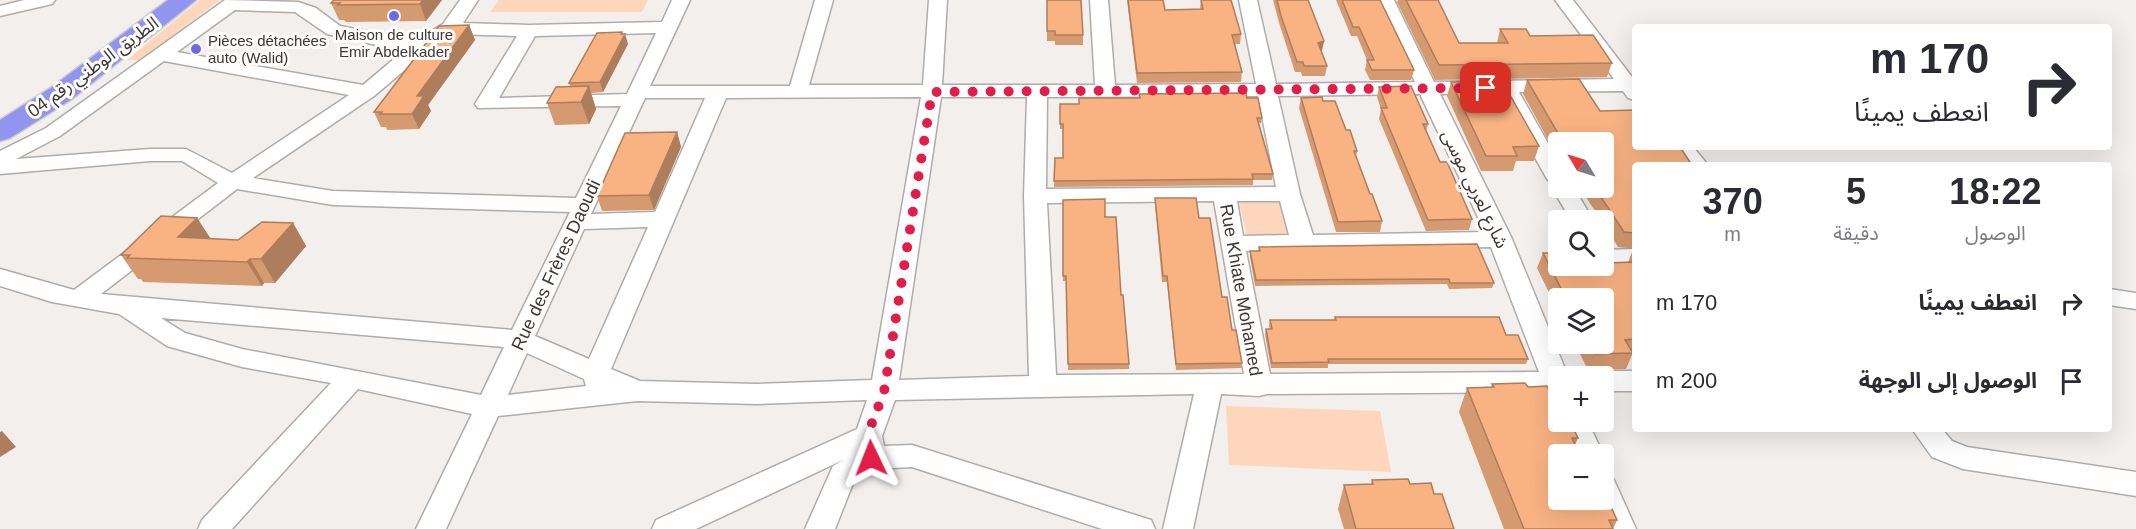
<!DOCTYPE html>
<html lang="ar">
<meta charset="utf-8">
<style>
:root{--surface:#fff;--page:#f2f2f3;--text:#2b2b33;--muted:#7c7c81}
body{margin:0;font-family:Arial,"Noto Sans Arabic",sans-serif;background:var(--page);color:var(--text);direction:rtl;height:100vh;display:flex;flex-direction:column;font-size:22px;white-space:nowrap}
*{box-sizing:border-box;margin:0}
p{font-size:20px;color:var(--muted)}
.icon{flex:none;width:33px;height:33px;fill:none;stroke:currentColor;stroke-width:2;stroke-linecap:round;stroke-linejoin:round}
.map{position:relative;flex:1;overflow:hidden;direction:ltr}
.side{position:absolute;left:1632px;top:162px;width:480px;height:270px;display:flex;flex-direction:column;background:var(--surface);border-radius:6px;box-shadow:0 6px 24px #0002;direction:rtl}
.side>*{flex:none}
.top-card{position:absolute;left:1632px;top:24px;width:480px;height:126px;border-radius:6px;box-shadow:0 6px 24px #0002;direction:rtl;background:#fff;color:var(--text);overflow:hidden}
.needle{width:39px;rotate:308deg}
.tools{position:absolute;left:1548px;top:132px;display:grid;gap:12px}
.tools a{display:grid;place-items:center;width:66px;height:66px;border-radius:6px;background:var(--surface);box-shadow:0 6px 24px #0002;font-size:30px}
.pin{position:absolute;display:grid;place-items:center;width:51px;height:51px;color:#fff;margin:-26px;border-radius:12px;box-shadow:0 3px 9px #0006}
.me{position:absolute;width:66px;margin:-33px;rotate:358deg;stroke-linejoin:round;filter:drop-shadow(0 0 4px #0008)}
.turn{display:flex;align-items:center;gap:21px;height:126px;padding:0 24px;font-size:27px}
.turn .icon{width:78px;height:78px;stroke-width:2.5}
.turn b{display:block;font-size:42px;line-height:51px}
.eta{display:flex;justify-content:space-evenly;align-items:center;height:102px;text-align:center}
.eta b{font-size:36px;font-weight:600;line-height:42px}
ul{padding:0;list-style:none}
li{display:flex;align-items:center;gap:18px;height:78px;padding:0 24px}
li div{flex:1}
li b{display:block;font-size:22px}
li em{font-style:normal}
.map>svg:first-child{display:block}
.green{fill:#fed6bc}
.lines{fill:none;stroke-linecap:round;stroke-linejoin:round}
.street-casing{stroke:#afacaa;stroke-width:3}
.highway-casing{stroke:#cccccb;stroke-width:3}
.street{fill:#fff;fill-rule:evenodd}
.highway{fill:#9195ef;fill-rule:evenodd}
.wall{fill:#d69a71}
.shaded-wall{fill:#ae7d5c}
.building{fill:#f9b383;stroke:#ae7d5c;stroke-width:1.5}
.route{stroke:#e11d48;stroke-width:10;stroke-dasharray:0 18}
.poi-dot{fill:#6d6ae4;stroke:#fffdfc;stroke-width:2}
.labels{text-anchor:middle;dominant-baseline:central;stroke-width:6;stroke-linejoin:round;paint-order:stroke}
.far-poi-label{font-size:15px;fill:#3a3938;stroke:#fffdfc}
.street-label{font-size:18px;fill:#3a3938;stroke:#fffdfc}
</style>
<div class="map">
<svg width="2136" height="529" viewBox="0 0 2136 529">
<rect width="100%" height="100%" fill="#f2efed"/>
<!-- green -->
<path class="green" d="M200,0H220L140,60H127Z
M499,0H648L642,12H490Z
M1280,201L1288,236H1247L1239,202Z
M1226,406L1380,411L1391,472L1229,465Z"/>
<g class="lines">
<defs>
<path id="street" d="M24,0H55L52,4L0,16V6Z
M225,0L298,2L316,8L340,26L381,34L420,38L443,24L460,0H478L463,23L529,25L662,22L672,0H690L650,86H790L815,0H833L809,85H923L929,0H947L942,85H1095L1090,0H1108L1115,85L1256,84L1239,0H1257L1276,84L1415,82L1376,0H1394L1434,82L1614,79L1555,0H1573L1635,81V100L1628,98L1623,91L1519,92L1558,161V188H1574L1593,220H1571L1552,188L1554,185L1547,179L1499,93L1440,94L1512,239L1568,376H1558V396L1548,392L1267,394L1259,396L1221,394L1193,529H1163L1194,394L895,400L882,436L884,446L912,445L1151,520L1155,529H1102L912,467L876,469L854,481L835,529H805L833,466L845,459L696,529H652L656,520L857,429L867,400L757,404L637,401L498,416L446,529H416L472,414L358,389L232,529H198L202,520L331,383L242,367L167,346L119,314L52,302L0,286V269L74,290L218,183L182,161H150L0,174V151L46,128ZM235,10L295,12L327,34L381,46L407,48L363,85L177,52ZM656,33L627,94L499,98L535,36ZM453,34L517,36L475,104L478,108L621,106L576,198L333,191L253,178L374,96L439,41ZM164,61L349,95L232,173L186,149H150L16,159L60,136ZM1420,94L1485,232L1313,235L1300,194L1278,96ZM1258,96L1276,187L1046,189L1047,97ZM921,97L872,380L757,384L640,381L611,369L726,98ZM941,97H1027L1024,196L1029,376L899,380ZM645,98H705L655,212L591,214ZM237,189L333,205L570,212L512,330L101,294ZM1214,201L1244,374L1056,375L1047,203ZM1237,201H1280L1289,235L1243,236ZM648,227L589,359L535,336L584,229ZM1491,247L1539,372L1270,374L1246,251ZM161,318L504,347L481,395L242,349L185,333ZM527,353L584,379L586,386L508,395Z
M1670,147H1693L1708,165H1685Z
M1635,249V265L1604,266H1603L1604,250Z
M2109,289L2136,293V309L2109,305Z
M1604,371H1635V391H1604V376H1593Z
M1560,422H1588L1603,454H1575Z
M1912,429H1942L1952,441L1967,447L2136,472V496L1963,469L1932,457Z
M1604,476L1614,480L1636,529H1606L1594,500H1604Z"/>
<path id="highway" d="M168,0H196L72,99L10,138L0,141V120L52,87Z"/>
</defs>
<!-- street casing -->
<use href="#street" class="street-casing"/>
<!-- highway casing -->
<use href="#highway" class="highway-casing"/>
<!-- street -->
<use href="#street" class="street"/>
<!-- highway -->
<use href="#highway" class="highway"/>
</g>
<!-- wall -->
<path class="wall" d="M333,0H442L426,21L346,22L344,20H339L331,3Z
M1047,0L1083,35V45H1055V41H1047Z
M1127,0H1163L1165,10L1200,9L1201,0L1241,34L1240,44H1235L1242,72L1241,82L1137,83Z
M1273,0H1308L1324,41L1321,51L1327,66L1325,76H1302L1301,72H1295L1280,26Z
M1336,0H1380L1414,70L1411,80H1370L1365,70L1367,60L1357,36H1351Z
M1398,0H1438L1459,43H1497L1500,29L1530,36L1612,63L1607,77L1435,80L1397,2Z
M469,25L475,40L428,105L431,111L419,129L387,130L386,127H381L374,112Z
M623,34L628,44L603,92L591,93L596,109L589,124L555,125L547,103L570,86L569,83Z
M1527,80L1600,111L1635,165V249L1618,247L1604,224V220H1601L1580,188H1604V142H1558V158L1523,94Z
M1451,82L1539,146L1534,161H1516L1513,171H1481L1447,96Z
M1379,87L1428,124L1426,132L1440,162L1472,219L1469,230L1426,231L1379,119L1381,109L1377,97Z
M1139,94L1247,98L1262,118L1261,123H1259L1273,174L1272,180H1253V185L1054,187L1055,158H1063V129H1060V104H1079L1139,98Z
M1301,98L1323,101L1346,130L1357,151L1356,157L1370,194L1382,221L1380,232H1336L1299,108Z
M677,132L681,147L654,210L602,211L597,196Z
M1155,198L1199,218L1242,363L1241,368L1176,370L1167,282H1162L1155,204Z
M1063,200L1105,217L1121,295L1129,364V369L1068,370L1066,281H1063Z
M197,218L211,239L238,240L293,223L306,246L275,283H264L262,286L143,282L141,279H138L121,255Z
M1259,247L1494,283L1492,288L1449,289L1447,284L1255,286L1250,257V251H1258Z
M1632,252H1635V355H1632L1626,369L1588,370L1575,344H1604V298H1558V311L1537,268L1543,253L1558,266L1628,263Z
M1335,317L1506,335L1528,359L1526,364H1328V368H1271L1265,335L1266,329H1270L1269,326L1270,320H1334Z
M1492,384L1528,387L1551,396L1578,438L1575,445L1558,454L1617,520L1613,529H1504L1459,412L1467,388L1491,387Z
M1372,480L1410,484L1434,494L1454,529H1344L1338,509L1344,485L1371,484Z"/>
<!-- shaded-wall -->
<path class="shaded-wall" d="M423,0H442L426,21L420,4Z
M469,25L475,40L428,105L431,111L419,129L412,114L417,96Z
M622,32L624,37L625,34L628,44L603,92L600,82Z
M1324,41L1322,51L1317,53L1318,43Z
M589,86L596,109L589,124L581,102Z
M677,132L681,147L654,210L649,195Z
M197,218L212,241L178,237Z
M293,223L306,246L275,283L261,259Z
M250,259L264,283L262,286L247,262Z
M2,431L16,447L0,457V432Z"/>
<!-- building -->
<path class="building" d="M334,0H423L420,4L338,5L340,3H331Z
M1047,0H1081L1083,35H1055V31H1047Z
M1128,0H1163L1165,10L1203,9L1201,0H1231L1241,34L1232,35L1242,72L1137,73Z
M1277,0H1308L1324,41L1318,43L1327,66H1304L1303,62H1297L1281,16Z
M1342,0H1380L1414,70H1372L1367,60H1374L1359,27H1353Z
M1406,0H1438L1459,43H1508L1500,29H1526L1530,36L1593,35L1612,63L1439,65Z
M469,25L417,96H424L412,114H380L382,112H374L439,26Z
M622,32L621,34H625L600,82L569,83L597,33Z
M1579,79L1600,111L1635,110V147H1680L1692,165H1635V233L1624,232L1595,188H1604V142H1563L1527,80Z
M1502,81L1539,146L1513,147L1517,156H1486L1451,82Z
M589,86L581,102L547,103L556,87Z
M1411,86L1428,124H1423L1440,162H1447L1472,219L1428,220L1381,108H1387L1379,87Z
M1246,93L1247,98H1258L1262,118H1257L1273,174H1252L1253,179L1054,181L1055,158H1063V124H1060V104H1079V98H1140L1139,94Z
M1322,97L1323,101H1335L1346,130H1350L1357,151H1354L1370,194H1372L1382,221L1338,222L1301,98Z
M677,132L649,195L597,196L625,133Z
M1155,198H1196L1199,218H1210L1222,297H1227L1232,330H1236L1242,363L1176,364L1167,276H1163Z
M1105,199V217H1116L1121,295H1123L1129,364H1068L1066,276H1063V200Z
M161,216L197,218L178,237L238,240L262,222L293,223L261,259H250L247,262L127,258L130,255H121Z
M1477,244L1494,283H1450L1449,279L1256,280L1250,251H1260L1259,247Z
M1543,253H1558V266H1604V263L1635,262V339L1625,340L1633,353L1594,354L1589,344H1604V298H1566Z
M1335,317H1499L1506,335H1518L1528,359H1328L1329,362L1272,363L1266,329H1272L1270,320H1336Z
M1525,383L1528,387L1547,386L1551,396L1558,395V422H1570L1578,438H1572L1579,454H1558V500H1604V492L1617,520H1609L1613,529H1524L1467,388L1494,387L1492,384Z
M1408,479L1410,484L1431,483L1434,494H1442L1454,529H1356L1344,485L1373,484L1372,480Z"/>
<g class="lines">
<!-- route -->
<path class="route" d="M871,458L867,436L884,392L932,92L1486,88"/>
</g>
<!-- markers -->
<g class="poi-dot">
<circle cx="394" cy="16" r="6"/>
<circle cx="196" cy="49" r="6"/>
</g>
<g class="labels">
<!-- far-poi labels -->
<g class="far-poi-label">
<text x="394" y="34">Maison de culture<tspan x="394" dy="17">Emir Abdelkader</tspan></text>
<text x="208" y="40" text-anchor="start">Pièces détachées<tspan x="208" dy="17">auto (Walid)</tspan></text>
</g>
<!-- street labels -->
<g class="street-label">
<text transform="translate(93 67) rotate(-36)">الطريق الوطني رقم 04</text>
<text transform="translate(1475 189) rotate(64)">شارع لعربي موسى</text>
<text transform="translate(556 265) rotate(-65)">Rue des Frères Daoudi</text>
<text transform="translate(1241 290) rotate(80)">Rue Khiate Mohamed</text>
</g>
</g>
</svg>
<div class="tools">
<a><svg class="needle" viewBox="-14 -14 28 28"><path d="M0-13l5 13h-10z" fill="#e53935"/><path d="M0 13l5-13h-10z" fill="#7c7c81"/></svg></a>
<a><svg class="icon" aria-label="search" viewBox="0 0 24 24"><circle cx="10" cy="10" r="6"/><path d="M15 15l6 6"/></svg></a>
<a><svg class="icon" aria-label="layers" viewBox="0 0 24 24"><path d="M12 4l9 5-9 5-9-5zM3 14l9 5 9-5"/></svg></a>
<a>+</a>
<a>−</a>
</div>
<div class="pin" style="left:1486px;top:88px;background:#d93025"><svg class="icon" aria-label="arrive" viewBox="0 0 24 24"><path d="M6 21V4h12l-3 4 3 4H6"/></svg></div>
<svg class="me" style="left:871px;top:458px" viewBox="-20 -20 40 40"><path d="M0-17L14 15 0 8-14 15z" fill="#e11d48" stroke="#fff" stroke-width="4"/></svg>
<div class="top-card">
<div class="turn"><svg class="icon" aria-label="right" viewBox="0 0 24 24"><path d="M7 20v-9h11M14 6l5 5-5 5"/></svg><div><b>170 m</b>انعطف يمينًا</div></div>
</div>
<section class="side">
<div class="eta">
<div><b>18:22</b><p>الوصول</p></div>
<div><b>5</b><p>دقيقة</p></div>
<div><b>370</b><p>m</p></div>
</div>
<ul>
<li><svg class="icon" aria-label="right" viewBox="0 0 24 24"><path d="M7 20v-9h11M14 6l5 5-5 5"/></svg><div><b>انعطف يمينًا</b></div><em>170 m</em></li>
<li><svg class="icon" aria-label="arrive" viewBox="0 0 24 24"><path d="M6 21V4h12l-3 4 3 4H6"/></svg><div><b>الوصول إلى الوجهة</b></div><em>200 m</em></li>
</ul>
</section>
</div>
